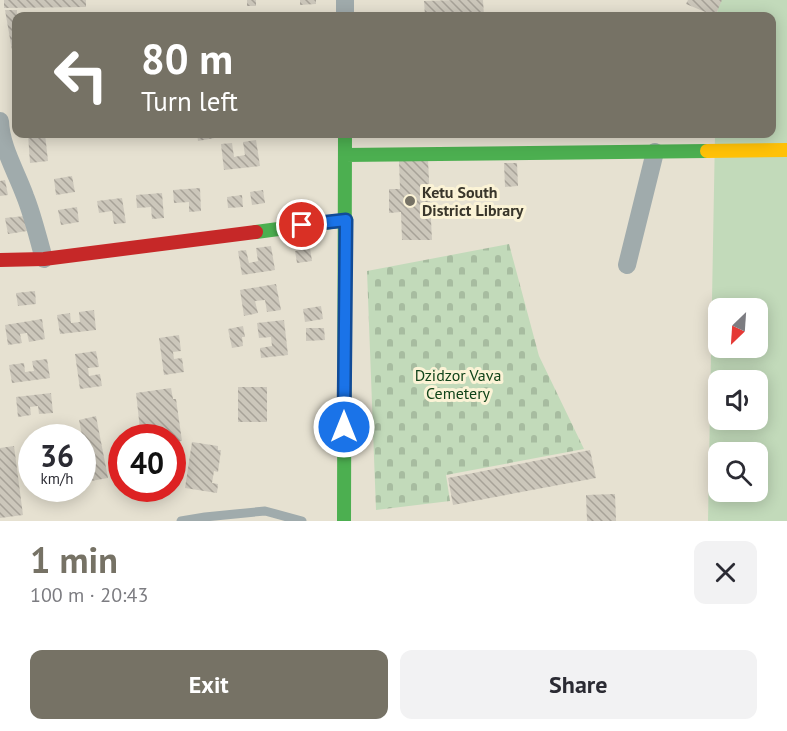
<!DOCTYPE html>
<meta charset="utf-8">
<style>
:root{--surface:#fff;--page:#f2f2f3;--text:#2b2b33;--muted:#7c7c81;--accent:#767265}
body{margin:0;font-family:"PT Sans",sans-serif;background:var(--page);color:var(--text);height:100vh;display:flex;flex-direction:column;font-size:22px;white-space:nowrap}
*{box-sizing:border-box;margin:0}
p{font-size:20px;color:var(--muted)}
.icon{flex:none;width:33px;height:33px;fill:none;stroke:currentColor;stroke-width:2;stroke-linecap:round;stroke-linejoin:round}
.map{position:relative;height:521px;overflow:hidden}
.sheet{display:flex;flex-direction:column;background:var(--surface);flex:1}
.sheet>*{flex:none}
.top-card{position:absolute;left:12px;top:12px;width:764px;height:126px;border-radius:12px;box-shadow:0 3px 15px #0003;background:#767265;color:#fff;overflow:hidden}
.needle{width:39px;rotate:205deg}
.fabs{position:absolute;left:708px;top:298px;display:grid;gap:12px}
.fabs a{display:grid;place-items:center;width:60px;height:60px;border-radius:12px;background:var(--surface);box-shadow:0 3px 15px #0003;font-size:30px}
.speed{position:absolute;left:18px;top:424px;display:flex;gap:12px;font-size:30px;font-weight:700;text-align:center}
.speed>*{display:grid;place-content:center;width:78px;height:78px;border-radius:50%;background:var(--surface);box-shadow:0 3px 15px #0003;line-height:1}
.speed small{font-size:15px;font-weight:400}
.speed .limit{border:9px solid #d22;background:#fff;color:#111}
.pin{position:absolute;display:grid;place-items:center;width:51px;height:51px;color:#fff;margin:-26px;border:3px solid #fff;border-radius:50%;box-shadow:0 2px 6px #0007}
.me{position:absolute;width:66px;margin:-33px;rotate:0deg;stroke-linejoin:round;filter:drop-shadow(0 0 4px #0008)}
.turn{display:flex;align-items:center;gap:21px;height:126px;padding:0 30px;font-size:27px}
.turn .icon{width:78px;height:78px;stroke-width:2.5}
.turn b{display:block;font-size:42px;line-height:51px}
.round{display:grid;place-items:center;flex:none;width:63px;height:63px;border-radius:12px;background:var(--page)}
.head{display:flex;align-items:center;justify-content:space-between;height:102px;padding:0 30px}
h1{font-size:36px;font-weight:700;line-height:45px;color:var(--accent)}
.action{display:flex;gap:12px;margin-top:auto;padding:12px 30px}
.action a{flex:1;height:69px;border-radius:12px;background:var(--accent);color:#fff;font-size:24px;font-weight:700;line-height:69px;text-align:center}
.action a+a{background:var(--page);color:var(--text)}
.map>svg:first-child{display:block}
.green{fill:#c2daba;fill-rule:evenodd}
.cemetery{fill:url(#cemetery-stones)}
.building{fill:url(#building-back-hatch)}
.lines{fill:none;stroke-linecap:round;stroke-linejoin:round}
.lane{stroke:#a0abac;stroke-width:9}
.street{stroke:#a0abac;stroke-width:18}
.fast{stroke:#4caf50;stroke-width:14}
.slow{stroke:#ffc107;stroke-width:14}
.jam{stroke:#c62828;stroke-width:14}
.route-casing{stroke:#114b97;stroke-width:15}
.route{stroke:#1a73e8;stroke-width:10}
.poi-dot{fill:#767265;stroke:#fbf3d6;stroke-width:2}
.labels{text-anchor:middle;dominant-baseline:central;stroke-width:6;stroke-linejoin:round;paint-order:stroke}
.poi-label{font-size:16px;font-weight:bold;fill:#39362b;stroke:#fbf3d6;text-anchor:start}
.park-label{font-size:16px;fill:#104319;stroke:#fbf3d6}
</style>
<div class="map">
<svg width="787" height="521" viewBox="0 0 787 521">
<defs>
<pattern id="cemetery-stones" width="16" height="16" patternUnits="userSpaceOnUse" patternTransform="scale(1.5)"><rect width="16" height="16" fill="#c2daba"/><path d="M2 7V4a2 2 0 0 1 4 0v3zM10 15v-3a2 2 0 0 1 4 0v3z" fill="#a7bca0"/></pattern>
<pattern id="building-back-hatch" width="6" height="6" patternUnits="userSpaceOnUse" patternTransform="scale(1.5)"><rect width="6" height="6" fill="#ccc7bb"/><path d="M-1 5l2 2M0 0l6 6M5-1l2 2" fill="none" stroke="#a7a298"/></pattern>
</defs>
<rect width="100%" height="100%" fill="#e6e1d1"/>
<!-- green -->
<path class="green" d="M718,0H787V521H708L715,134H771V16H717ZM718,309H758V348H718ZM718,381H758V420H718ZM718,453H758V492H718Z"/>
<!-- cemetery -->
<path class="cemetery" d="M509,244L539,356L584,449L446,475L450,501L376,510L367,271Z"/>
<!-- building -->
<path class="building" d="M4,0H86V7L4,8Z
M247,0H256V6H247Z
M300,0H316V4L300,5Z
M457,0H483L484,16H425L424,1Z
M688,0H722L715,16L686,4Z
M5,10H17L16,49L12,50Z
M92,13V16H73V14Z
M28,134H45L48,161L30,163Z
M197,134H225L226,136L198,141Z
M609,134H653V136L610,138Z
M256,140L260,166L224,170L221,144L232,143L234,157L245,155L243,142Z
M428,160L432,240H402L401,212L389,213V189H400L399,161Z
M504,163H517L518,186L505,187Z
M72,176L75,192L56,195L54,179Z
M5,180L8,195L0,196V181Z
M200,188L201,211L189,212V202L174,203L173,190Z
M263,190L265,203L252,205L250,192Z
M162,193L164,218L152,219L151,207L137,208L136,195Z
M242,195L243,207L228,208L227,197Z
M122,198L126,223L114,224L112,211L99,213L97,201Z
M77,207L79,222L61,225L58,210Z
M25,216L27,231L8,234L5,218Z
M308,232L310,242L291,244L290,235Z
M271,246L275,270L242,275L238,251L246,250L249,263L258,261L256,248Z
M310,248L312,261L297,263L295,251Z
M276,284L281,310L267,312L265,300L255,301L258,313L244,316L240,290Z
M35,291L36,304L18,306L16,293Z
M321,306L323,319L305,322L303,309Z
M94,310L96,330L60,334L57,315L70,313L71,323L80,322L79,312Z
M42,319L45,339L29,342L27,333L20,334L22,343L8,345L5,325Z
M284,320L288,355L261,358L260,348L272,346L271,337L259,338L257,323Z
M243,326L245,337H242L243,346L232,348L228,329Z
M306,328H324L325,340L306,341Z
M179,335L181,351L173,352L174,359L182,358L184,372L164,375L159,338Z
M96,351L99,367L88,368L89,376L100,374L102,386L80,389L75,354Z
M47,359L50,378L12,383L9,365L24,363L25,372L34,371L32,361Z
M238,387H267V422H238Z
M171,388L173,399H176L182,441L172,442V438H141L136,393Z
M51,393L53,413L39,414L38,406L30,407L31,415L18,417L16,397Z
M96,416L108,478L91,481L79,420Z
M192,442L218,446V450H221L218,472L214,471L212,483L218,484L217,493L185,488Z
M14,446L23,515L0,518V448Z
M590,450L596,478L453,505L448,478Z
M615,494L616,521H587L586,495Z"/>
<g class="lines">
<!-- lane -->
<path class="lane" d="M181,521L205,517L265,511L302,521"/>
<!-- street -->
<path class="street" d="M345,0V16
M0,121C1,147 16,171 25,196C33,216 38,238 44,259
M627,265L655,152"/>
<!-- fast -->
<path class="fast" d="M345,155L707,151
M256,232L346,220
M344,521L345,134"/>
<!-- slow -->
<path class="slow" d="M707,151L787,150"/>
<!-- jam -->
<path class="jam" d="M0,260L44,259L256,232"/>
</g>
<g class="lines">
<defs>
<path id="route" d="M302,225L346,220L344,427"/>
</defs>
<!-- route casing -->
<use href="#route" class="route-casing"/>
<!-- route -->
<use href="#route" class="route"/>
</g>
<!-- markers -->
<circle class="poi-dot" cx="410" cy="201" r="6"/>
<g class="labels">
<!-- poi labels -->
<g class="poi-label">
<text x="422" y="192">Ketu South<tspan x="422" dy="18">District Library</tspan></text>
</g>
<!-- park labels -->
<g class="park-label">
<text x="458" y="375">Dzidzor Vava<tspan x="458" dy="18">Cemetery</tspan></text>
</g>
</g>
</svg>
<div class="fabs">
<a><svg class="needle" viewBox="-14 -14 28 28"><path d="M0-13l5 13h-10z" fill="#e53935"/><path d="M0 13l5-13h-10z" fill="#7c7c81"/></svg></a>
<a><svg class="icon" aria-label="sound" viewBox="0 0 24 24"><path d="M4 9h4l5-4v14l-5-4H4zM17 9q2 3 0 6"/></svg></a>
<a><svg class="icon" aria-label="search" viewBox="0 0 24 24"><circle cx="10" cy="10" r="6"/><path d="M15 15l6 6"/></svg></a>
</div>
<div class="speed"><div>36<small>km/h</small></div><div class="limit">40</div></div>
<div class="pin" style="left:302px;top:225px;background:#d93025"><svg class="icon" aria-label="arrive" viewBox="0 0 24 24"><path d="M6 21V4h12l-3 4 3 4H6"/></svg></div>
<svg class="me" style="left:344px;top:427px" viewBox="-20 -20 40 40"><circle r="17" fill="#1a73e8" stroke="#fff" stroke-width="3"/><path d="M0-11L8 9 0 5-8 9z" fill="#fff"/></svg>
<div class="top-card">
<div class="turn"><svg class="icon" aria-label="left" viewBox="0 0 24 24"><path d="M17 20v-9H6M10 6l-5 5 5 5"/></svg><div><b>80 m</b>Turn left</div></div>
</div>
</div>
<section class="sheet">
<div class="head"><div><h1>1 min</h1><p>100 m · 20:43</p></div><a class="round"><svg class="icon" aria-label="close" viewBox="0 0 24 24"><path d="M6 6l12 12M18 6L6 18"/></svg></a></div>
<div class="action"><a>Exit</a><a>Share</a></div>
</section>
